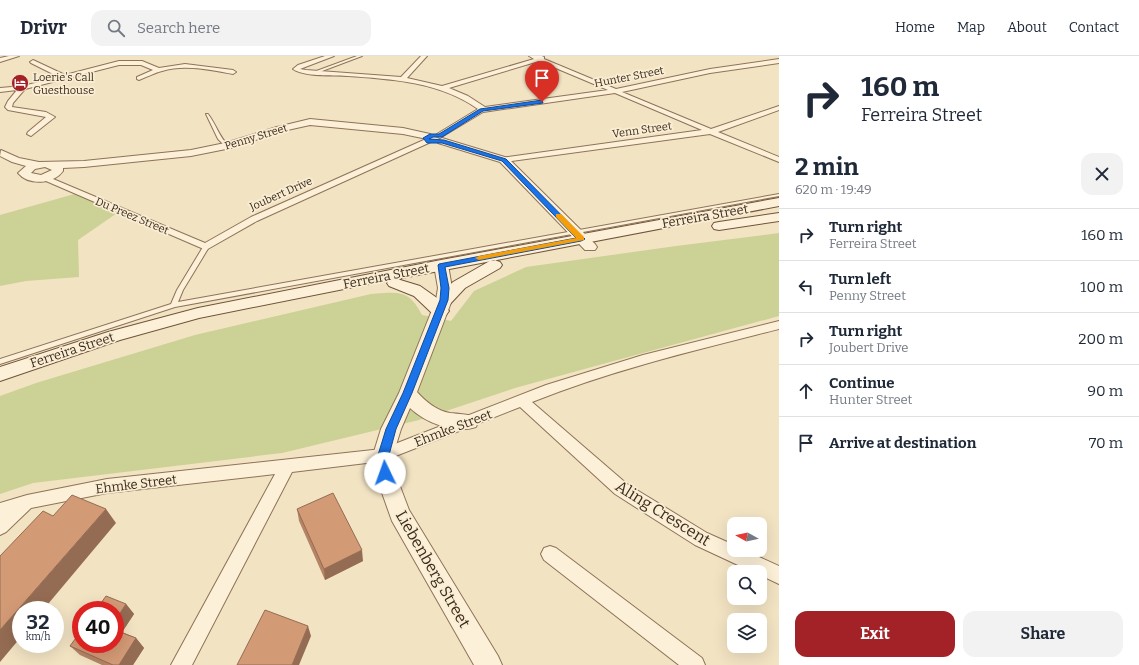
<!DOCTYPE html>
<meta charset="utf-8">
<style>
:root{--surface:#fff;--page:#f2f2f3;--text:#1f2937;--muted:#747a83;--line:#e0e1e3;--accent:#a32227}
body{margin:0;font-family:Bitter,serif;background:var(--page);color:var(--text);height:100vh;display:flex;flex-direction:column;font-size:15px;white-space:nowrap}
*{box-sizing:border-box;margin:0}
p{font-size:13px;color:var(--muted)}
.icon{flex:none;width:22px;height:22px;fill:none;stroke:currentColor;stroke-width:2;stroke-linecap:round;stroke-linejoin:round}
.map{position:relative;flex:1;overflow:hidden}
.details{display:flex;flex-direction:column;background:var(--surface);width:360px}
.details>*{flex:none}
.top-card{background:#fff;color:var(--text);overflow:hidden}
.needle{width:26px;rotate:278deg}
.fabs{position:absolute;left:727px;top:461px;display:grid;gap:8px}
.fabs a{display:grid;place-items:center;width:40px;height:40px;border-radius:8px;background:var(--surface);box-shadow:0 4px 16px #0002;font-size:20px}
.speed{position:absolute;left:12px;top:545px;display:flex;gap:8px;font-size:20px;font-weight:700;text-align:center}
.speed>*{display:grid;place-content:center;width:52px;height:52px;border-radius:50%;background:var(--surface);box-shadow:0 4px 16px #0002;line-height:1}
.speed small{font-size:10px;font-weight:400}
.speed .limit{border:6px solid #d22;background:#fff;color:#111}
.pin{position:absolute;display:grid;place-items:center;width:34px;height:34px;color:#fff;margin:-41px -17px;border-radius:50% 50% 50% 0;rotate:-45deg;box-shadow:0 0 4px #0007}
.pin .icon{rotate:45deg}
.me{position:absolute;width:44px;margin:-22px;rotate:357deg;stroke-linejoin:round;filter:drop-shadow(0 0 3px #0008)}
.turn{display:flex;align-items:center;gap:14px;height:84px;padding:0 16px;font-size:18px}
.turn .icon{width:52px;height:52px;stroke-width:2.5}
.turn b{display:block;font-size:28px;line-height:34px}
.round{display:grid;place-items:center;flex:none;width:42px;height:42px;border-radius:12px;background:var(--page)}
.overview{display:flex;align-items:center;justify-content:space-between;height:68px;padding:0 16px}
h1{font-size:24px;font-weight:700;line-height:30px}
.action{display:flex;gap:8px;margin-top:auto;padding:8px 16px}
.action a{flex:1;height:46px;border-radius:12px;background:var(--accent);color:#fff;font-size:16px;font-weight:700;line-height:46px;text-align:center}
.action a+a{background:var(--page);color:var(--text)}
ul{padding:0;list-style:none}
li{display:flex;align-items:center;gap:12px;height:52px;padding:0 16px;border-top:1px solid var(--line)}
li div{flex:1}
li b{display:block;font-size:15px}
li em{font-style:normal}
header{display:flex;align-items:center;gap:24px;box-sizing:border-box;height:56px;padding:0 20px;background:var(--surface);border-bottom:1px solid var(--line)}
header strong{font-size:19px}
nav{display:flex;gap:22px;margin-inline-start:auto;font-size:14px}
.search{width:280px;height:36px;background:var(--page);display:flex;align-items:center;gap:10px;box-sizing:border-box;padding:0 14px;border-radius:12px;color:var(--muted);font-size:15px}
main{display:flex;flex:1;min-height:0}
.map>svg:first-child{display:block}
.green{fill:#ccd196}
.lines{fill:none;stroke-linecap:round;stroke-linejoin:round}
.service-casing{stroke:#8e7358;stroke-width:2}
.minor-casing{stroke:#8e7358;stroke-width:2}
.tertiary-casing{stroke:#8e7358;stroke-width:2}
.secondary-casing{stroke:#70543b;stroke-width:2}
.service{fill:#fcf0d8;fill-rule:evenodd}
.minor{fill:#fcf0d8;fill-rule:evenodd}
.tertiary{fill:#fcf0d8;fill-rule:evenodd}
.secondary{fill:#fcf0d8;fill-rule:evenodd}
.wall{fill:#b58465}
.shaded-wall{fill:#946c53}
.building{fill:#d39a76;stroke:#946c53}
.route{fill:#1a73e8;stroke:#114b97}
.slow{fill:#f59e0b}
.labels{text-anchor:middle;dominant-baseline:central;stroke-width:3.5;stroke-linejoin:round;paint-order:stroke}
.far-poi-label{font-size:11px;fill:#3d2c1d;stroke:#f9edd4;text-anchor:start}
.far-street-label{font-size:11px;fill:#3d2c1d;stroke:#f9edd4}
.street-label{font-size:13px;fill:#3d2c1d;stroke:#f9edd4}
.near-street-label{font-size:16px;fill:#3d2c1d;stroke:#f9edd4}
</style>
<header>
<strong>Drivr</strong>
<div class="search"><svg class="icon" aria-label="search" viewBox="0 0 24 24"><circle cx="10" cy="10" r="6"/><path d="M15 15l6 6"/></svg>Search here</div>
<nav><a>Home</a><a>Map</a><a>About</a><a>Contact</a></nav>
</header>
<main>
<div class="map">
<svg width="779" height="609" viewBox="0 0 779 609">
<rect width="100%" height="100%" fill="#f2e3c3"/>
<!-- green -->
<path class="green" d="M78,137L120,155L78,184L79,221L26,225L0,230V159Z
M779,177V260L515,332L419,364L282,397L33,427L0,438V340L36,327L195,279L371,238C398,236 409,233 422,259L451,265L474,235L526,211L676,190Z"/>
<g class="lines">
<defs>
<path id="service" d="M357,0H362L314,18L311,17Z
M206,58H208C216,68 219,81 228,89V91H226L218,83Z
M779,138V140L175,251L0,308V303L171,248L177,234L203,191L206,189L209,191L183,234L178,246Z"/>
<path id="minor" d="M9,0H19L0,6V2Z
M325,0H334L300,13L306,14L401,21L421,0H427L407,22L442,30L534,3L529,0H542L544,1V3L616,33L710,13L779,3V7L710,17L622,36L711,73L779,50V54L718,76L779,101V106L710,78L504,106H501V102L702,74L615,37L483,56L440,82L436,80L437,78L478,53C440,26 392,23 347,20C332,19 304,21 293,13L298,9ZM539,5L608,34L485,51L468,40L449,32Z
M33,4L65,19L119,5H142L159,12L185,8L233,14L236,16L233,18C210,14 185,8 162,15C154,17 147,21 139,24L137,23V21L153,14L141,9H119L25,33L13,47L12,51L46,56L55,61L31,80L27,78L28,76L46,61L8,54L5,51L8,45L17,34L0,36V32L23,30L59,21L31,7L30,6Z
M426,83H429L433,85L257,165L206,194L39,122L40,120H46L205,187L251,161Z
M779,265V273C696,294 612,314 532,346L627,428L707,477L734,489V494H744L779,510V528L760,519V516H753L695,489L615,438L520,351L383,405L292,416L192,609H171L275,418L107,437L31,452L6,476L0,479V447L27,439L107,423L382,393L546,329L643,299Z
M550,490L556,492L702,602L705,609H679L544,504L541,498L544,492Z"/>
<path id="tertiary" d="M310,63L403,72L430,78L432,80L427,83L403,78L310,69L283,75L231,92L191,100L84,111L63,112V115C54,128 29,130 18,117L26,110L12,106L0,100L1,94L19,102L39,106L84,105L191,94L225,87L277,71ZM45,111L52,114L41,119L31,117L35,113Z
M442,82L508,102L595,188L597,191L595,194H585L500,106L438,87L437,85Z
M441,205L446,206L448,209L452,232V244L417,336C426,346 437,355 450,357C459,358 467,358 476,361L478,366L476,371C454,378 426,367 410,352L401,373L393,399L395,417L409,454L498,600L502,609H474L392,465L375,417L373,399L381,373L399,337L436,244L438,232L434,209L436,206Z"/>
<path id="secondary" d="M779,142V150L397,223L420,230L437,242L453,226L488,206L494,204L500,206L502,209L500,212L465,232L450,248L444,249L449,255L446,259L440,260L434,259L414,240L389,230L387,227L389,224L199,262L120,284L0,325V311L108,276L198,252L441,204Z
M779,157V165L719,174L714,173L712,170L714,167L719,166Z"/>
</defs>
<!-- service casing -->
<use href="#service" class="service-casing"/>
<!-- minor casing -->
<use href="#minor" class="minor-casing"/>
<!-- tertiary casing -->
<use href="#tertiary" class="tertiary-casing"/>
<!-- secondary casing -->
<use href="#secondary" class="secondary-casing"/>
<!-- service -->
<use href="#service" class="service"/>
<!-- minor -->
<use href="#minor" class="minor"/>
<!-- tertiary -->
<use href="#tertiary" class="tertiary"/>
<!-- secondary -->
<use href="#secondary" class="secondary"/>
</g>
<!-- wall -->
<path class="wall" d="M297,453L363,505L325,524L299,465Z
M126,548L134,558L122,576L136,582L144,592L133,609H102L80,599L70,590Z"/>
<!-- shaded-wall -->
<path class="shaded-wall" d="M106,453L116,467L43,554H21V581L0,606V574Z
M362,494L363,505L325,524L324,513Z
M126,548L134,558L119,581L115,577V565Z
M308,570L311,580L299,609H292Z
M136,582L144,592L133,609H119Z"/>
<!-- building -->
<path class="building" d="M333,437L362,494L324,513L297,453Z
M72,439L106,453L0,574V500L43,455L53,460Z
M106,540L126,548L115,565V554H96Z
M265,554L308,570L292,609H237Z
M115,574L136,582L119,609H113L70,590L81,575V588H115Z"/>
<!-- route -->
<path class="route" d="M542,44L543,47L483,55L442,81H433L429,83L444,84L506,103L585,183L581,185L445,211L449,232L448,244L412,337L396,373L389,399L391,417L389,420L385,421L381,420L378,399L386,373L403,337L440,244L441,232L438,209L439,208L576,182L502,105L442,87H427L423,82L430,78H439L480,53Z"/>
<!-- slow -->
<path class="slow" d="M556,158H561L584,181V184L479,204L475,202L479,200L576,182L556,161Z"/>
<!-- icons -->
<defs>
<symbol id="hotel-disc" viewBox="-11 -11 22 22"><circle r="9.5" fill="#a32227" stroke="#f9edd4"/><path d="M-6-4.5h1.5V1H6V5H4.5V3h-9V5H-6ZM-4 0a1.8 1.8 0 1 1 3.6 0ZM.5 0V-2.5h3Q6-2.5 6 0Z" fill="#fff"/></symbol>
</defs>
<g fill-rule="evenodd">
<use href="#hotel-disc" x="10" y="17" width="20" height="20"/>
</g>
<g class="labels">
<!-- far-poi labels -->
<g class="far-poi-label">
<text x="33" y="21">Loerie's Call<tspan x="33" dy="13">Guesthouse</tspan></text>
</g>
<!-- far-street labels -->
<g class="far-street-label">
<text transform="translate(629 21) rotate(-11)">Hunter Street</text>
<text transform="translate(642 74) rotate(-8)">Venn Street</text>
<text transform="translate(256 81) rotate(-17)">Penny Street</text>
<text transform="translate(281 138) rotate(-24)">Joubert Drive</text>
<text transform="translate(132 160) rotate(23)">Du Preez Street</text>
</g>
<!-- street labels -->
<g class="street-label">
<text transform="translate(705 160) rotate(-10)">Ferreira Street</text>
<text transform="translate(386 220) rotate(-11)">Ferreira Street</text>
<text transform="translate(72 294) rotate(-18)">Ferreira Street</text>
<text transform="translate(453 372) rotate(-21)">Ehmke Street</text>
<text transform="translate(136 428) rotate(-7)">Ehmke Street</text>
</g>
<!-- near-street labels -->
<g class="near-street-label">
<text transform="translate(663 457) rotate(32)">Aling Crescent</text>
<text transform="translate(433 513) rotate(60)">Liebenberg Street</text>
</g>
</g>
</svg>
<div class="fabs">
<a><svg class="needle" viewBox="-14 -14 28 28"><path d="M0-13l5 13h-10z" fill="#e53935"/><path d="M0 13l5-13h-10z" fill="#747a83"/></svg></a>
<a><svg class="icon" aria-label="search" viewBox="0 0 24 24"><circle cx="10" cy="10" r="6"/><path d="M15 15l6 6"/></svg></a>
<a><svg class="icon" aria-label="layers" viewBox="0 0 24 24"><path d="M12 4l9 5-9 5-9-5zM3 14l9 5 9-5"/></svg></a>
</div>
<div class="speed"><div>32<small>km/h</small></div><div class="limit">40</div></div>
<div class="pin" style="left:542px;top:46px;background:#d93025"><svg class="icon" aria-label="arrive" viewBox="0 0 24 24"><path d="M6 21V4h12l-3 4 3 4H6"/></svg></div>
<svg class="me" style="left:385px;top:417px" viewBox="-20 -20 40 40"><circle r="19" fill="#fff"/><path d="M0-13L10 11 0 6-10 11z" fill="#1a73e8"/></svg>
</div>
<section class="details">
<div class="top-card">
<div class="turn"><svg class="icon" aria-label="right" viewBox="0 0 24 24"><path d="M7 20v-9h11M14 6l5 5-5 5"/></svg><div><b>160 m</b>Ferreira Street</div></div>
</div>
<div class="overview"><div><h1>2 min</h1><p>620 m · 19:49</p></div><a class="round"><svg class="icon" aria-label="close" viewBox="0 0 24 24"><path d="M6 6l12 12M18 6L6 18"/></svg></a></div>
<ul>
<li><svg class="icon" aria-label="right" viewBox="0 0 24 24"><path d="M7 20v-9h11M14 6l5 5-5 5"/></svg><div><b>Turn right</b><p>Ferreira Street</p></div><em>160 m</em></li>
<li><svg class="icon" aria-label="left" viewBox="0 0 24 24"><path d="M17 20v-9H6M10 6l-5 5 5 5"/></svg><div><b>Turn left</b><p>Penny Street</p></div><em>100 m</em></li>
<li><svg class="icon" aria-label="right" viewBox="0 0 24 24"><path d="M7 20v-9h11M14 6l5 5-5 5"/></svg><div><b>Turn right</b><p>Joubert Drive</p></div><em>200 m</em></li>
<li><svg class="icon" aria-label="ahead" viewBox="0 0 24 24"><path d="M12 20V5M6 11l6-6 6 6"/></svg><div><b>Continue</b><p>Hunter Street</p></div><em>90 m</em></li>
<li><svg class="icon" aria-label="arrive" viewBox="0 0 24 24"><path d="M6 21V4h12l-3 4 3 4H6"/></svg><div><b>Arrive at destination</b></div><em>70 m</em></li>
</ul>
<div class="action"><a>Exit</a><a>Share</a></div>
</section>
</main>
